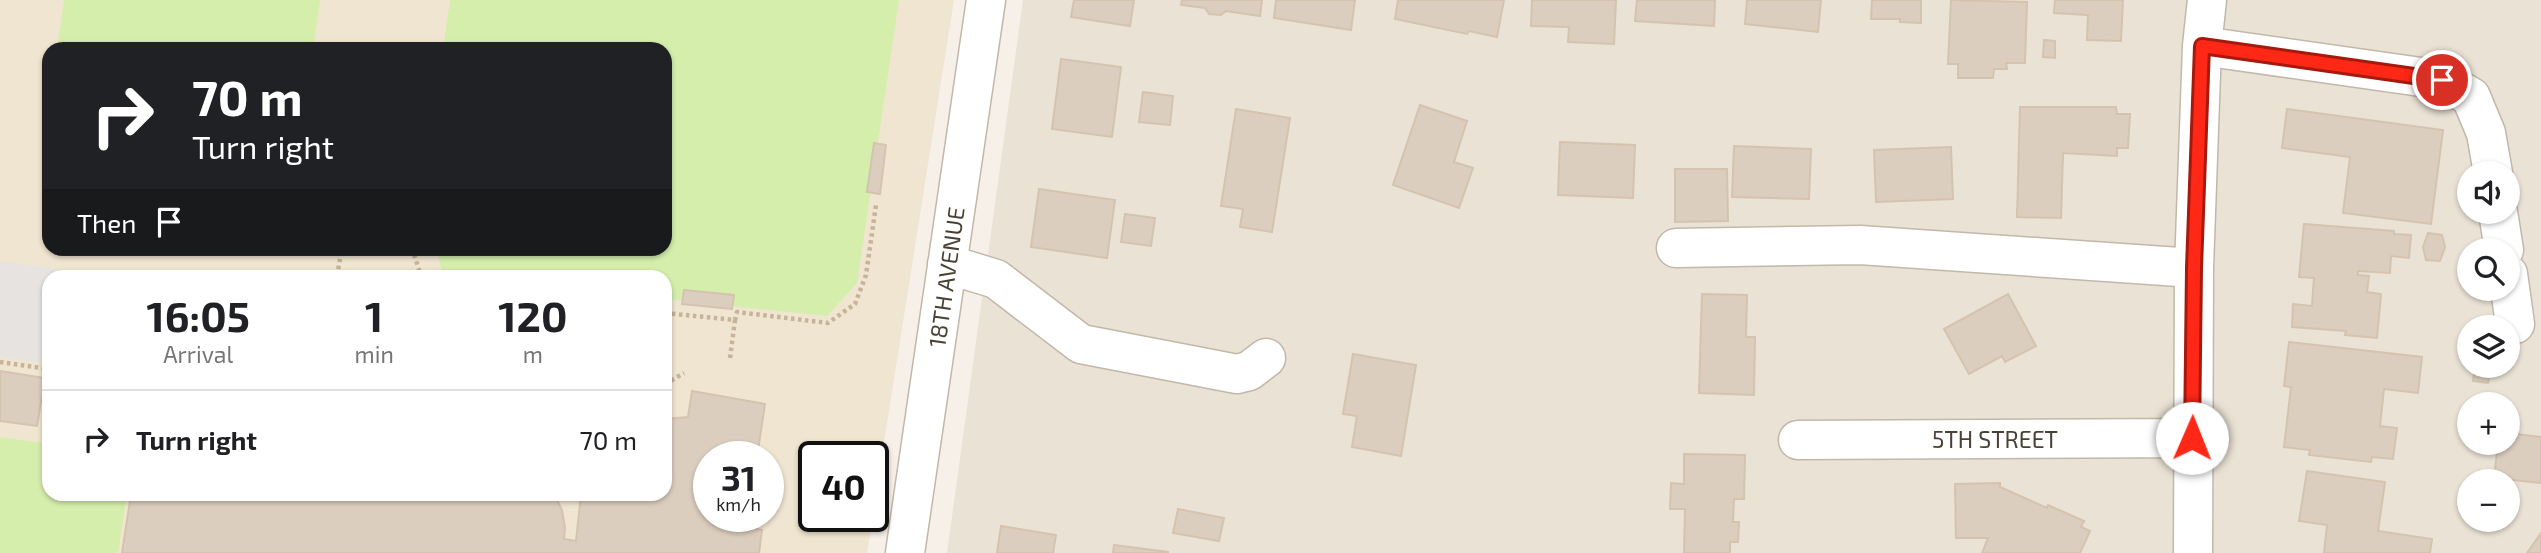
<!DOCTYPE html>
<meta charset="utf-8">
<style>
:root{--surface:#fff;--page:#f6f6f6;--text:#202124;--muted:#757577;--line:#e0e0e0}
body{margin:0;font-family:"Exo 2",sans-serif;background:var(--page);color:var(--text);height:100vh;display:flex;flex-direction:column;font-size:26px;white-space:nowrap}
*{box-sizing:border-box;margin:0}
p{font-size:23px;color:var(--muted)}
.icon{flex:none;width:38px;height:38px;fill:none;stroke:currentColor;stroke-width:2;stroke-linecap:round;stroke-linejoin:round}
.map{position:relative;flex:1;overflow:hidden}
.sheet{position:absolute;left:42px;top:270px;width:630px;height:231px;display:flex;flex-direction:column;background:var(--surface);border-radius:21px;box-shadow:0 2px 5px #0004}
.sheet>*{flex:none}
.top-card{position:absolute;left:42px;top:42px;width:630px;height:214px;border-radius:21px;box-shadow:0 2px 5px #0004;background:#202124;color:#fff;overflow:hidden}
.fabs{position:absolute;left:2457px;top:161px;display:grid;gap:14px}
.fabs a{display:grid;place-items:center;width:63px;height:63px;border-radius:50%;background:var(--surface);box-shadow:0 2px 5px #0004;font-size:35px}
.speed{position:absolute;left:693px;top:441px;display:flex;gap:14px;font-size:35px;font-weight:700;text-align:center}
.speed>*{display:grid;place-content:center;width:91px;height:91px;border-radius:50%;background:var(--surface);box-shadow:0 2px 5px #0004;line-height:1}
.speed small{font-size:18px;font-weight:400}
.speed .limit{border:4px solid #111;border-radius:10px;background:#fff;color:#111}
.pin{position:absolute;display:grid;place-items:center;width:60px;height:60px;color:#fff;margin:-30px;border:4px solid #fff;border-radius:50%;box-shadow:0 2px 7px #0007}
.me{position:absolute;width:77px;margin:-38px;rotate:1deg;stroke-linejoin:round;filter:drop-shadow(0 0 5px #0008)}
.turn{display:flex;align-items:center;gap:24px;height:147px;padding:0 35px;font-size:32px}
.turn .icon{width:91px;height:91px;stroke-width:2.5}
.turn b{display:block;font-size:49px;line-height:60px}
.then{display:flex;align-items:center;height:66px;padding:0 35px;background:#0003;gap:14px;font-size:26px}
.eta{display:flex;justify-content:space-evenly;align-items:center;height:119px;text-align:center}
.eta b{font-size:42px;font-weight:700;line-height:49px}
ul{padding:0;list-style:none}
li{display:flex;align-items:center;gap:21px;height:98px;padding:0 35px;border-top:2px solid var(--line)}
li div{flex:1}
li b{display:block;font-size:26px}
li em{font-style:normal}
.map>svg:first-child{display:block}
.residential{fill:#eae2d5;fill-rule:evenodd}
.education{fill:#f0e5d0;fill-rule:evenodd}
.green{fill:#d5eeac}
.parking{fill:#e7e3e0}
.building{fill:#dccebf;stroke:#d4c3ae;stroke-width:2}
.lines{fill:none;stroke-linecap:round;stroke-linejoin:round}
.minor-casing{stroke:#c2b8a9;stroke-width:41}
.path{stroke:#c6b399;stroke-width:4.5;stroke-dasharray:3.5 3.5;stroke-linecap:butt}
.minor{stroke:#fff;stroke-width:38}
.route-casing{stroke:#a61a0e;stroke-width:18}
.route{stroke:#ff2816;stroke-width:12}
.labels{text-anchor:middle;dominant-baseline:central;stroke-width:5;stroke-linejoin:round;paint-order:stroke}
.street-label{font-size:23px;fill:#4a4135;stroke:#fff}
</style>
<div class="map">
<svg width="2541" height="553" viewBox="0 0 2541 553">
<rect width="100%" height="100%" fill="#f6f0e8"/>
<!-- residential -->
<path class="residential" d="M1023,0H2541V553H947ZM2469,173H2508V212H2469ZM2469,250H2508V289H2469ZM2469,327H2508V366H2469ZM2469,404H2508V443H2469ZM2469,481H2508V520H2469Z"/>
<!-- education -->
<path class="education" d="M0,0H954L873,512V457H814V516H873L867,553H0ZM49,49H665V248H49ZM49,276H665V494H49ZM709,457H768V516H709Z"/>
<!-- green -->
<path class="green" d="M64,0H320L313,49H57Z
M450,0H899L857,283L827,316L665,299V276H467L443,274L436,249L665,248V49H443Z
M0,437L49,444V494H127L118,553H0Z"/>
<!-- parking -->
<path class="parking" d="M0,261L107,276H49V364L0,357Z"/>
<!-- building -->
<path class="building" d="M1074,0H1134L1130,26L1071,17Z
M1182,0H1262L1260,16L1226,11L1221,15L1209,14L1205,8L1181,5Z
M1276,0H1355L1351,30L1274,18Z
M1398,0H1504L1497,37L1469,31L1467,34L1395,19Z
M1532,0H1616L1614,44L1568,42L1569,27L1531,26Z
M1637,0H1715L1714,26L1635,21Z
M1747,0H1821L1818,32L1745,24Z
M1872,0H1921V23L1900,22V19H1871Z
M1951,0L2027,2L2025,63H2006L2007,69H1994L1993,78H1958V64H1948Z
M2055,0H2123L2121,41L2087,40L2088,15L2054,13Z
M2044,40L2055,41V58L2043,57Z
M1061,59L1121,67L1112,137L1052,129Z
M1143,92L1173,96L1170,125L1139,122Z
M1420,105L1467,121L1454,162L1473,168L1459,208L1393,185Z
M2020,107H2116L2117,114H2130L2128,148H2117V156L2063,153L2061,218L2017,217Z
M1236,109L1290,118L1272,232L1240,227L1243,209L1221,206Z
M2287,109L2443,130L2431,224L2343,213L2350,157L2282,148Z
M1560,142L1635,145L1633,198L1558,195Z
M874,143L886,145L880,194L867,192Z
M1734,146L1811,149L1809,199L1732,197Z
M1951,147L1953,199L1876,202L1874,150Z
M1675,169H1727L1728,221L1675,222Z
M1039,189L1115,200L1107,258L1031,247Z
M1125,214L1155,218L1151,246L1121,242Z
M2304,224L2394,231V234L2411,235L2409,258L2391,256L2390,273L2358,271V275L2369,276L2367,292L2381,294L2377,338L2345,335L2346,331L2292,327L2293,304L2312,306L2314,278L2299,277Z
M2428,233L2442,235L2445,247L2440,261L2426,260L2423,247Z
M684,290L734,295L732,309L682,304Z
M1702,294L1747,295L1746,337H1755L1754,395L1699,393Z
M2008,294L2036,346L2005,362L2002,356L1969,374L1944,329Z
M2289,342L2422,357L2418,393L2384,389L2380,426L2397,428L2393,459L2372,457L2371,462L2309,455L2310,450L2284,447L2291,387L2284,386Z
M1353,354L1416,365L1401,456L1352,447L1357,416L1343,414Z
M2475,366H2491L2488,383L2473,381Z
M0,371L45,378L37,426L0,421Z
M692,391L765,404L757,457H709V516H749L747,527L762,530L759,553H122L131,494H554L562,510L565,528L564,539L576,541L581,494H665V419L688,417Z
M2508,433L2541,437V483L2494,478L2498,443H2508Z
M1684,454L1745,455L1744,499H1734L1733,522H1739L1738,542H1730V553H1684L1685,509H1670L1671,483L1684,484Z
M2307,471L2385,482L2378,531L2432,539L2430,553H2324L2327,525L2299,521Z
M2000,483V487L2047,508L2048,505L2084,521L2081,527L2090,531L2080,553H1982L1988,538H1956L1955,484Z
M1178,509L1224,518L1219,541L1173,533Z
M1001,526L1056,535L1053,553H997Z
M2541,533V553H2527Z
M1114,545L1168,552V553H1113Z"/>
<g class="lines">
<defs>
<path id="minor" d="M2202,46L2442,80L2471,97L2486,133L2493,173
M2498,212L2504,250
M1676,248L1860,245L2194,268
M947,264L996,279L1081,344L1237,374L1249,371L1266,358
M2508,274L2515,324
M1798,440L2192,438
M905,553L986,0
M2193,553L2194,268L2202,46L2207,0"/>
</defs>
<!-- minor casing -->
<use href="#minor" class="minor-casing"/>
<!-- path -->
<path class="path" d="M412,248L421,276
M337,276L342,248
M665,313L735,320L737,312L828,323L855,304L866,275L876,205
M730,358L735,320
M0,362L49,369
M665,384L684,373"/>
<!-- minor -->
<use href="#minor" class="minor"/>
</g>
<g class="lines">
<defs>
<path id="route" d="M2192,438L2194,268L2202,46L2442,80"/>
</defs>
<!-- route casing -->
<use href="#route" class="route-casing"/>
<!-- route -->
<use href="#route" class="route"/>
</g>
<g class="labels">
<!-- street labels -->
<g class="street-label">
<text transform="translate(946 277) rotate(-82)">18TH AVENUE</text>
<text x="1995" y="439">5TH STREET</text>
</g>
</g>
</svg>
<div class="fabs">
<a><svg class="icon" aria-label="sound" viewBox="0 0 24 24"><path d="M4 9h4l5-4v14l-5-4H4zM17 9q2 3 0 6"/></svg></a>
<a><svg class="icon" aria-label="search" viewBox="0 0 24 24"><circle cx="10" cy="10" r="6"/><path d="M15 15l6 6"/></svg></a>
<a><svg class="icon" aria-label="layers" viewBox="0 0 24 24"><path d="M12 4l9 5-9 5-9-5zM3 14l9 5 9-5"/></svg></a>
<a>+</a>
<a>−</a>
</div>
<div class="speed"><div>31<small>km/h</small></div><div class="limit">40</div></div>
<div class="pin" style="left:2442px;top:80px;background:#d93025"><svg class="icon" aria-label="arrive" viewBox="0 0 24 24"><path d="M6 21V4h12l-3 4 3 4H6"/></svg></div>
<svg class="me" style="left:2192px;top:438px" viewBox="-20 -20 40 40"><circle r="19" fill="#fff"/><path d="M0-13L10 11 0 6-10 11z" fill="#ff2816"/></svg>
<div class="top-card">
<div class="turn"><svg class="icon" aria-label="right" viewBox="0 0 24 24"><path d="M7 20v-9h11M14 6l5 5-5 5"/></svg><div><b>70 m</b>Turn right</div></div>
<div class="then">Then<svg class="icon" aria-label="arrive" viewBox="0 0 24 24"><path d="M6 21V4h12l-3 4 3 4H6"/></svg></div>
</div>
<section class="sheet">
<div class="eta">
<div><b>16:05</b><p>Arrival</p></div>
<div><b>1</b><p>min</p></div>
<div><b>120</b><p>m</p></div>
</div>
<ul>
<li><svg class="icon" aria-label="right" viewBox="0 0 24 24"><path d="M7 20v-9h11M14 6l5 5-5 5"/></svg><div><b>Turn right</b></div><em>70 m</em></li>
</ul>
</section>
</div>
